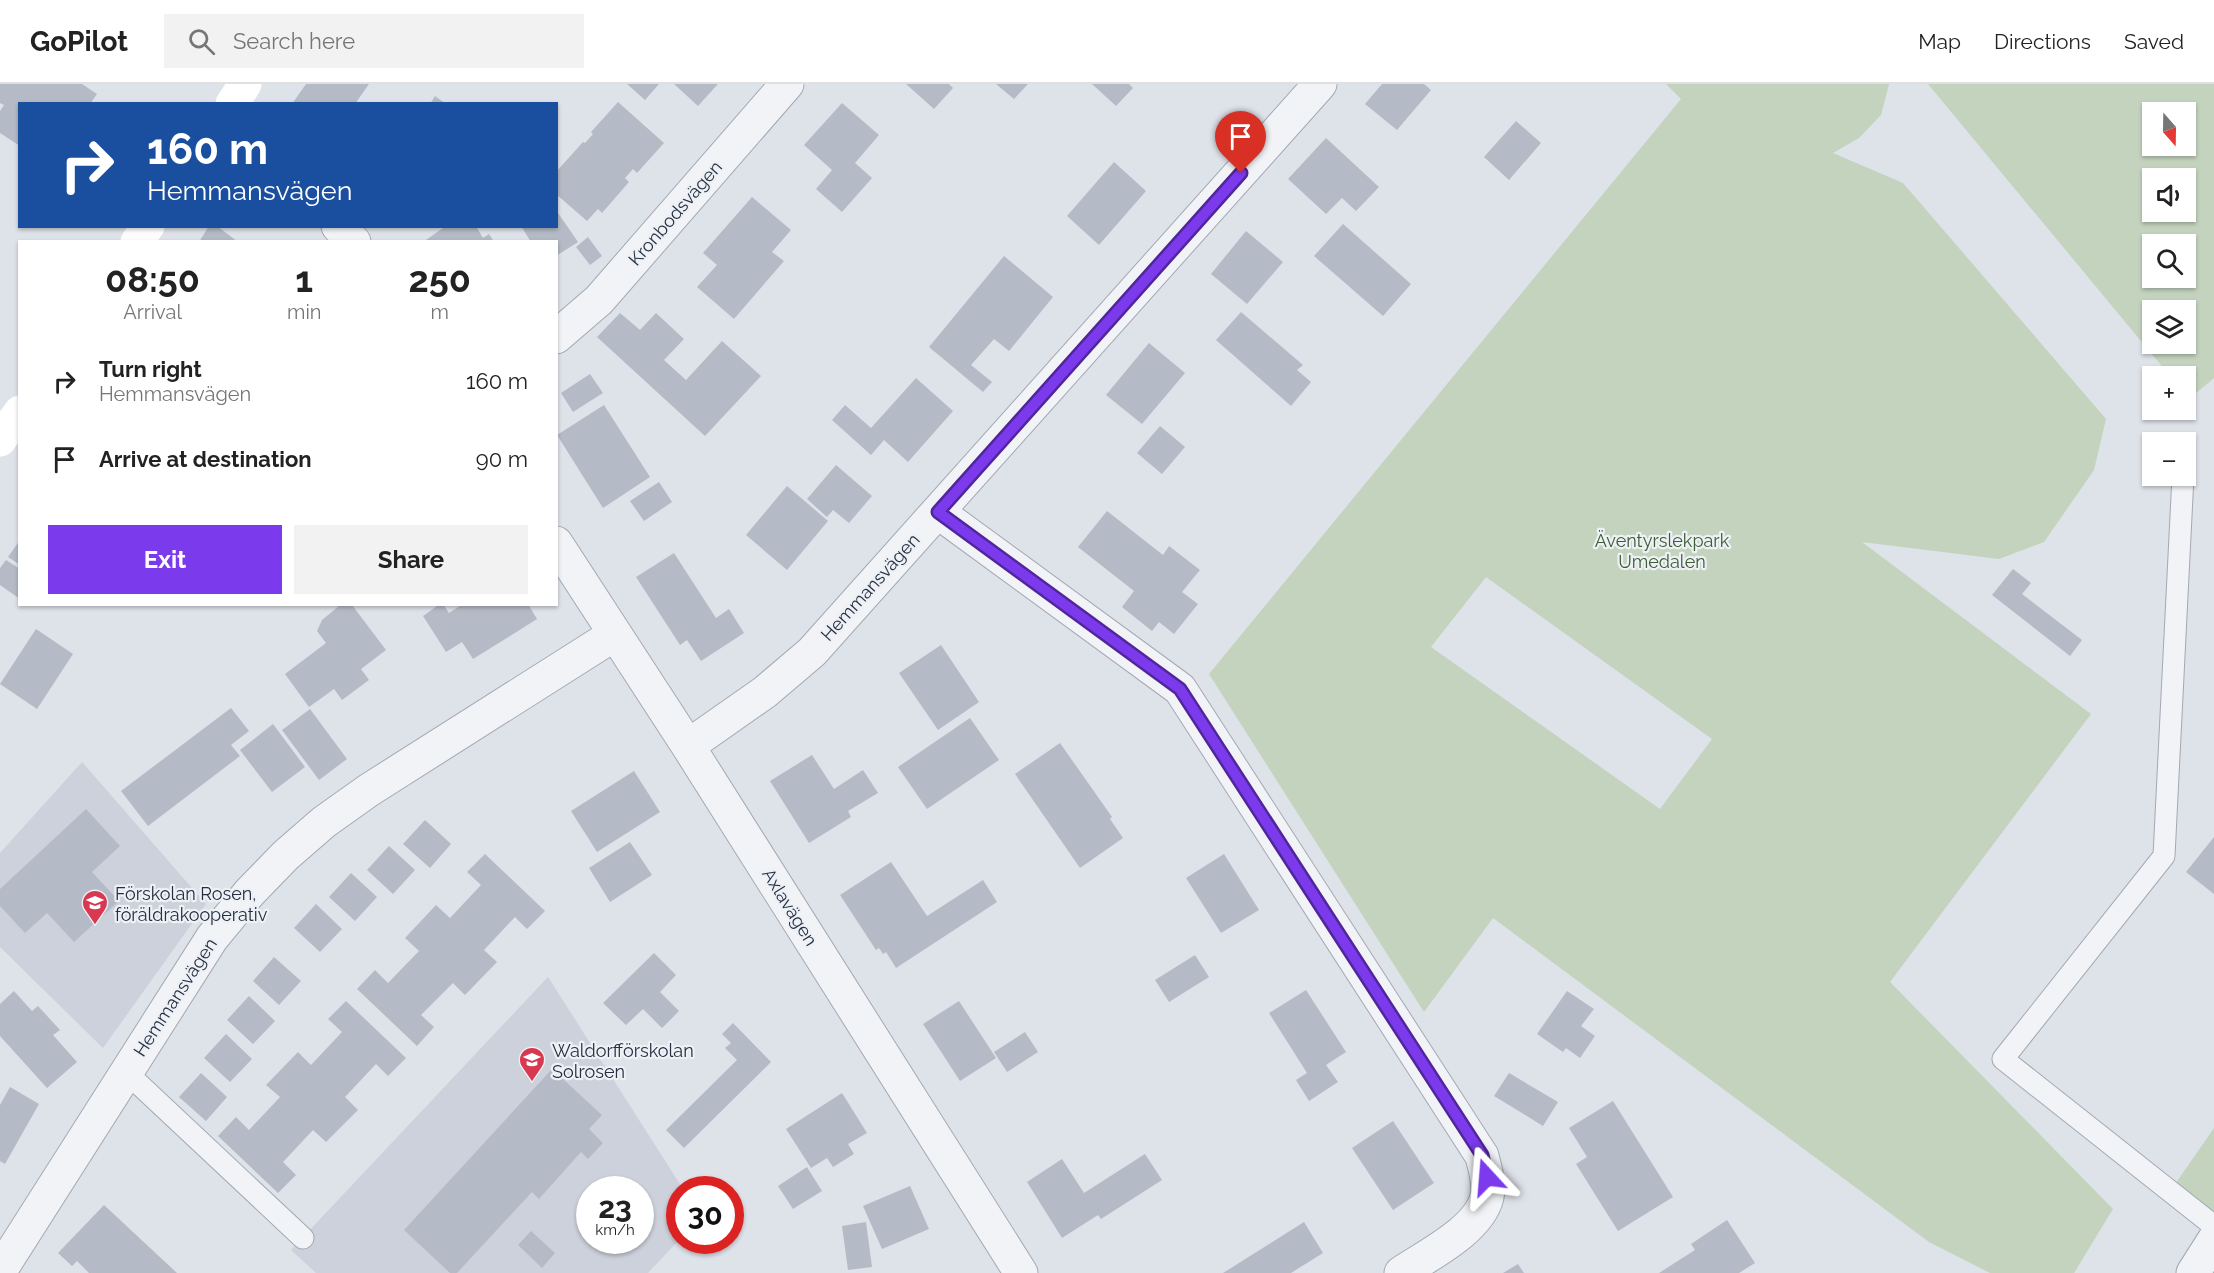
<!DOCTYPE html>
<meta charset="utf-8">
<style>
:root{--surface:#fff;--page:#f2f2f2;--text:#222;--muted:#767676;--line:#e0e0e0;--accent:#7c3aed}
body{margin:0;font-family:Raleway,sans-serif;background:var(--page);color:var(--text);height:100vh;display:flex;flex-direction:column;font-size:22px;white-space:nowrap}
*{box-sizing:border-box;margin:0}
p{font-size:20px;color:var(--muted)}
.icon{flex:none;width:33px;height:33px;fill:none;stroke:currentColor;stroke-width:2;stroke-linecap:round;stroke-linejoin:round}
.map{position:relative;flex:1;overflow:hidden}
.panel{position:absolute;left:18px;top:156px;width:540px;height:366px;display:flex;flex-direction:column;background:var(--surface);border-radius:0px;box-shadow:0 2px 4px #0004}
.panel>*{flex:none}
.hud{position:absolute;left:18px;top:18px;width:540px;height:126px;border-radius:0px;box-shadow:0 2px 4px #0004;background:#1a4fa0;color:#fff;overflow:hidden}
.needle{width:39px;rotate:160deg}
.fabs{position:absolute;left:2142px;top:18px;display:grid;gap:12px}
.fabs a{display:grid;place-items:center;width:54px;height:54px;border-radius:0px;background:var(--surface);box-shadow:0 2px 4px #0004;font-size:30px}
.speed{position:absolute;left:576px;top:1092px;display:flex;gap:12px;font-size:30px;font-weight:700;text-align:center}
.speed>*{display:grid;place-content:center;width:78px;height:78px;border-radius:50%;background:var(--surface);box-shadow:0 2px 4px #0004;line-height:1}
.speed small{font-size:15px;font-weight:400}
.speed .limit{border:9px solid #d22;background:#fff;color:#111}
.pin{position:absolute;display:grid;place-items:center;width:51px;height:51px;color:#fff;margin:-62px -26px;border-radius:50% 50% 50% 0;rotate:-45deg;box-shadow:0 0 6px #0007}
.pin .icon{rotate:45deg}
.me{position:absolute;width:66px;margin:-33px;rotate:341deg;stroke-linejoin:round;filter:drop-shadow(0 0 4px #0008)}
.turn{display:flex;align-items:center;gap:21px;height:126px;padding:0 30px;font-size:27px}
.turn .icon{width:78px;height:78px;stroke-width:2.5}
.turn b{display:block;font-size:42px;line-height:51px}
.eta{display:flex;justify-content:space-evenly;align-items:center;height:102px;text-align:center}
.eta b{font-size:36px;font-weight:700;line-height:42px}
.primary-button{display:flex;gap:12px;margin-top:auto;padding:12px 30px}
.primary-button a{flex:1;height:69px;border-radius:0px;background:var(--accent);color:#fff;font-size:24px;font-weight:700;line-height:69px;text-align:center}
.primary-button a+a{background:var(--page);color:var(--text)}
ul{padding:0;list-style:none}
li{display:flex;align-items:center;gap:18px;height:78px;padding:0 30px}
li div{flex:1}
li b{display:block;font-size:22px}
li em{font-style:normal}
header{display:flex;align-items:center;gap:36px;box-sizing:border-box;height:84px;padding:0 30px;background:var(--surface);border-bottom:2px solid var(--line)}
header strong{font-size:28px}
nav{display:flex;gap:33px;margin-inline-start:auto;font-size:21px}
.search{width:420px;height:54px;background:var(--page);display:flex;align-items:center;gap:15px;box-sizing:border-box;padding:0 21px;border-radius:0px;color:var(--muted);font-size:22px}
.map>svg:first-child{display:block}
.built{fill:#ccd1db;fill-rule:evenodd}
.green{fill:#c3d3be;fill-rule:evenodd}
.building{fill:#b5bbc6}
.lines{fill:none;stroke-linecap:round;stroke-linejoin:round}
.lane-casing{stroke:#a3a9b3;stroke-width:23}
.street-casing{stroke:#a3a9b3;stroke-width:35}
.lane{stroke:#f1f3f7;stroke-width:21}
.street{stroke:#f1f3f7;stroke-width:33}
.secondary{stroke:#fff;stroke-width:33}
.route-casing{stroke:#51269a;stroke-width:15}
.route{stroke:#7c3aed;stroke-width:10}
.labels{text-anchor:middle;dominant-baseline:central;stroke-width:4.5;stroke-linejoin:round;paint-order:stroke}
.street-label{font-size:18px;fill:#262f40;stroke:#edf1f6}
.park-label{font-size:18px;fill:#3a5d32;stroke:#edf1f6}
.poi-label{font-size:18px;fill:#262f40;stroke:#edf1f6;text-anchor:start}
</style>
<header>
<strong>GoPilot</strong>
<div class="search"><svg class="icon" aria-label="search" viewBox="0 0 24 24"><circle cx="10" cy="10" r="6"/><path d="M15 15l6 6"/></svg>Search here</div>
<nav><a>Map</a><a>Directions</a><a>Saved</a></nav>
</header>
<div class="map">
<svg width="2214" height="1189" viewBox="0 0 2214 1189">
<rect width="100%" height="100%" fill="#dee2e9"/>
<!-- built -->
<path class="built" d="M82,678L206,820L103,964L0,863V769Z
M548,893L683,1105L680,1106L679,1156L648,1189H316L291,1166ZM590,1106H640V1156H590Z"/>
<!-- green -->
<path class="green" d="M1666,0H1889L1881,31L1859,54L1833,69L1903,99L2106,335L2094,386L2044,458L1999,475L1862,458L2091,630L1890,898L2113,1125L2074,1189H1990L1929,1158L1493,834L1424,928L1209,590L1681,15ZM1486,493L1712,655L1660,725L1431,563Z
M1928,0H2214V294L2189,315L2186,311V292H2170ZM2152,28H2186V62H2152ZM2152,94H2186V128H2152ZM2152,160H2186V194H2152ZM2152,226H2186V260H2152Z
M2214,1044V1142L2171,1106Z"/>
<!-- building -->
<path class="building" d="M0,0H82L97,10L90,20H20V62L0,49V27L4,21L0,19Z
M306,0H369L355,20H292Z
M627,0H659L645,16Z
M674,0H718L698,22Z
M906,0H949L953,4L934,25Z
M996,0H1028L1014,15Z
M1092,0H1129L1133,4L1116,22Z
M1382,0H1424L1431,6L1397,46L1365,20Z
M435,12L446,20H430Z
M618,18L664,59L637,89L633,85L625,94L629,98L602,129L598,125L587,137L556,110L558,90L556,88L583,58L585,59L593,50L591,48Z
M842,19L879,51L855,79L872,94L842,128L816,105L832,86L804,61Z
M1516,37L1541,59L1509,96L1484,73Z
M1326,54L1379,103L1356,127L1342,114L1326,130L1288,95Z
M1114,78L1146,107L1099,161L1067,132Z
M752,113L791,146L772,168L784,177L734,235L697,203L717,181L703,169Z
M556,126L578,158L556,172V158H531L521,142H556Z
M1343,140L1411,200L1383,232L1314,172Z
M209,142H217L238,158H199Z
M446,142H476L483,154L489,150L494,158H423Z
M1246,147L1283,178L1247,220L1211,190Z
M588,153L602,172L590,181L576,163Z
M1004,172L1053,213L1009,267L994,255L971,281L992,298L983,308L929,263Z
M1241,228L1303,281L1297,286L1311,298L1291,322L1216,256Z
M620,229L640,246L656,229L684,255L664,276L686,296L722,257L761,292L705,352L597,253Z
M1149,259L1185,289L1142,340L1106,311Z
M590,290L603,309L573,328L561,309Z
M916,294L953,327L908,378L884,356L871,371L832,336L845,321L871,344Z
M604,321L650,393L603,424L557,351Z
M1160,342L1185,363L1162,390L1137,369Z
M836,381L872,412L849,439L833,426L827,433L807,415Z
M659,398L672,418L644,437L630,417Z
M787,402L828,437L787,486L746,451Z
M1107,427L1163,471L1169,462L1200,486L1182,508L1198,520L1174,550L1159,538L1152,547L1122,523L1134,507L1078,463Z
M20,456V481L8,473Z
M674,469L716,534L729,525L744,549L701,577L687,556L680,561L636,493Z
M6,476L20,485V515L0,501V484Z
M2013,485L2031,499L2022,510L2082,556L2070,572L1992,511Z
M440,520H443L449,529L463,520H528L537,535L473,575L462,558L446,568L423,532Z
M352,521L386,566L361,585L369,596L342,616L334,605L309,623L285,590L326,559L317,547L322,536L339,522Z
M36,545L73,570L37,625L0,600Z
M941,561L979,618L938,646L899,589Z
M231,624L249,647L231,661L240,672L148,742L121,707Z
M310,625L347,675L319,696L282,646Z
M970,634L999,676L927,725L898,683Z
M273,640L305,683L272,708L240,666Z
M1060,659L1112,733L1110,735L1123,754L1080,784L1015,690Z
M812,671L834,705L863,686L878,709L848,727L851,733L809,759L770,697Z
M634,687L660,728L597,768L571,727Z
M86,725L120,762L92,788L119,817L74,858L47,829L25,849L0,822V805Z
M425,736L451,760L430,784L403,760Z
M2214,753V810L2186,788Z
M630,758L652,791L610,818L589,784Z
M389,762L415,786L393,810L367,786Z
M485,770L545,827L527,845L515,833L484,866L497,878L465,911L453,899L421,931L434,943L417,962L357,905L375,886L388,899L419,867L405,854L436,821L450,834L481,801L467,788Z
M1224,770L1259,826L1221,849L1186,794Z
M891,778L927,832L983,796L997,818L896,884L886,868L883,870L879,864L876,866L840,811Z
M351,789L377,813L355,837L329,813Z
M316,820L342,845L320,868L294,844Z
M654,869L676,891L660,908L679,927L662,944L643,925L626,941L603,919Z
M1195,871L1209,893L1169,918L1155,896Z
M274,873L301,897L279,921L253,897Z
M1306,906L1346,968L1326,981L1338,998L1309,1017L1296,996L1307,989L1269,929Z
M14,907L32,927L38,922L60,946L53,951L77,978L47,1004L0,952V920Z
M1567,907L1594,925L1581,942L1595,952L1580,974L1566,964L1563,968L1537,950Z
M249,912L275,937L253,960L227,936Z
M346,917L406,974L388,992L376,980L345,1013L358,1026L326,1058L313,1046L283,1078L296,1091L278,1109L218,1052L236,1033L249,1046L280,1013L266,1001L298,968L311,981L342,948L328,935Z
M959,917L996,974L960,997L923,940Z
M733,939L771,978L684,1064L666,1046L737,976L725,964L731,959L722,950Z
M1025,948L1038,968L1007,988L994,968Z
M226,950L252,975L230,998L204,974Z
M552,985L602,1031L589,1045L603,1059L588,1075L581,1068L539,1115L532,1108L457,1189H450L404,1146Z
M201,989L227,1013L206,1037L179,1013Z
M1509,989L1558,1018L1543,1042L1494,1012Z
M10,1003L39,1020L5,1080L0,1077V1021Z
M842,1009L867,1049L848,1060L854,1070L833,1083L827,1074L811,1084L786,1045Z
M1613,1017L1673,1113L1618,1147L1576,1080L1587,1073L1569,1044Z
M1393,1037L1434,1099L1393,1126L1352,1064Z
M1145,1070L1162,1096L1101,1135L1098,1131L1062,1154L1027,1098L1062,1075L1084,1109Z
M807,1083L822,1107L793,1125L778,1102Z
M910,1102L929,1145L882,1165L863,1122Z
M104,1121L177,1189H89L77,1177L72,1182L58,1169Z
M1727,1136L1755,1179L1739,1189H1659L1695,1166L1691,1160Z
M866,1138L872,1183L848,1186L842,1142Z
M1304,1138L1323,1169L1291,1189H1223Z
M531,1147L555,1169L542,1184L518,1161Z
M1518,1180L1524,1189H1503Z"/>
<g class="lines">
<defs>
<path id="lane" d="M2183,392L2164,772L2003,975L2214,1142
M126,988L303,1154"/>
<path id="street" d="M338,142L354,158
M556,253L599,216L787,0
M938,428L1180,605L1482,1072C1485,1085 1490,1099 1487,1113C1479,1146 1428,1171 1401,1189
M556,459L688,662L1021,1189
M688,662L765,608L812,568L1320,0
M0,1187L212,854L250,808L286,771L324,738L369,706L615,550
M2193,1189L2214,1156"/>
</defs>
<!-- lane casing -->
<use href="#lane" class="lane-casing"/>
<!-- street casing -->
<use href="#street" class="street-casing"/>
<!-- lane -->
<use href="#lane" class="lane"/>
<!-- street -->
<use href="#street" class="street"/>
<!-- secondary -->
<path class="secondary" d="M232,20L245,0
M137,158L148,142
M0,356L20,328"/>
</g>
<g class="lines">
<defs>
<path id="route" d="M1241,89L938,428L1180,605L1482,1071L1487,1093"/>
</defs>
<!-- route casing -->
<use href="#route" class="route-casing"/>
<!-- route -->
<use href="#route" class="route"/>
</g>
<!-- icons -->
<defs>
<symbol id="school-pin" viewBox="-11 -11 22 30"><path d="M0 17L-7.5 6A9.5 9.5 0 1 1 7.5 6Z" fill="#d83950" stroke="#edf1f6"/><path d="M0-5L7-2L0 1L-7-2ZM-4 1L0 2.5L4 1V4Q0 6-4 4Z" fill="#fff"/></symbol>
</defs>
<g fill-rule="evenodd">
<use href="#school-pin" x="80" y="804" width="30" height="40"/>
<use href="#school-pin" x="517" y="961" width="30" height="40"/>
</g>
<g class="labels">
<!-- street labels -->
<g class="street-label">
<text transform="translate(675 129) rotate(-49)">Kronbodsvägen</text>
<text transform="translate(870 503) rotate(-48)">Hemmansvägen</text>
<text transform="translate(790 823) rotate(58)">Axlavägen</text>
<text transform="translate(175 913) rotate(-57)">Hemmansvägen</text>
</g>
<!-- park labels -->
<g class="park-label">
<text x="1662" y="456">Äventyrslekpark<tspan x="1662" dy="21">Umedalen</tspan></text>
</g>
<!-- poi labels -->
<g class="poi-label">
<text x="115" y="809">Förskolan Rosen,<tspan x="115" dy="21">föräldrakooperativ</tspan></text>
<text x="552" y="966">Waldorfförskolan<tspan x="552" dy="21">Solrosen</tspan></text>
</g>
</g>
</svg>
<div class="fabs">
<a><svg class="needle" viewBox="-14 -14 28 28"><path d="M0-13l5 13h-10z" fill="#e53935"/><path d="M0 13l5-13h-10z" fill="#767676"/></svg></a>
<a><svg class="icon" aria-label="sound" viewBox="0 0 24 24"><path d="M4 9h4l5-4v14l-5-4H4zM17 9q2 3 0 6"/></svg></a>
<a><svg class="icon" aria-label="search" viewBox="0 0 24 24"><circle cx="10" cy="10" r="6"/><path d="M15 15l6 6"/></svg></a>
<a><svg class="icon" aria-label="layers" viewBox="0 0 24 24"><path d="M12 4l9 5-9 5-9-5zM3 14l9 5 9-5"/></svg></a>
<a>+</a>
<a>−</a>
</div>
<div class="speed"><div>23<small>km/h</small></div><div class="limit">30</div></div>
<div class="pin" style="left:1241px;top:89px;background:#d93025"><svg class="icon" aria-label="arrive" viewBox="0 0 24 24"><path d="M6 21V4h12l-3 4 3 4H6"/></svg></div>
<svg class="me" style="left:1487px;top:1093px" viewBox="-20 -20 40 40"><path d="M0-17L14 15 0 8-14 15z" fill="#7c3aed" stroke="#fff" stroke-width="4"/></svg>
<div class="hud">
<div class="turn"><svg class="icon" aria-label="right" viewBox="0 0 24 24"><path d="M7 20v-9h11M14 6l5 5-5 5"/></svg><div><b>160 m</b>Hemmansvägen</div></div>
</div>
<section class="panel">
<div class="eta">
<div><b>08:50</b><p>Arrival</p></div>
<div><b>1</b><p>min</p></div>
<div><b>250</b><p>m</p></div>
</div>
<ul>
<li><svg class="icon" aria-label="right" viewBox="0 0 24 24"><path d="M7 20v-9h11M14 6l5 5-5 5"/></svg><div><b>Turn right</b><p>Hemmansvägen</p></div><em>160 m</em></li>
<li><svg class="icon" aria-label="arrive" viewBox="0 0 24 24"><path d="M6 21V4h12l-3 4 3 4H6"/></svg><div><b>Arrive at destination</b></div><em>90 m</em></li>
</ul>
<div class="primary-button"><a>Exit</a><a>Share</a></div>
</section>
</div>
